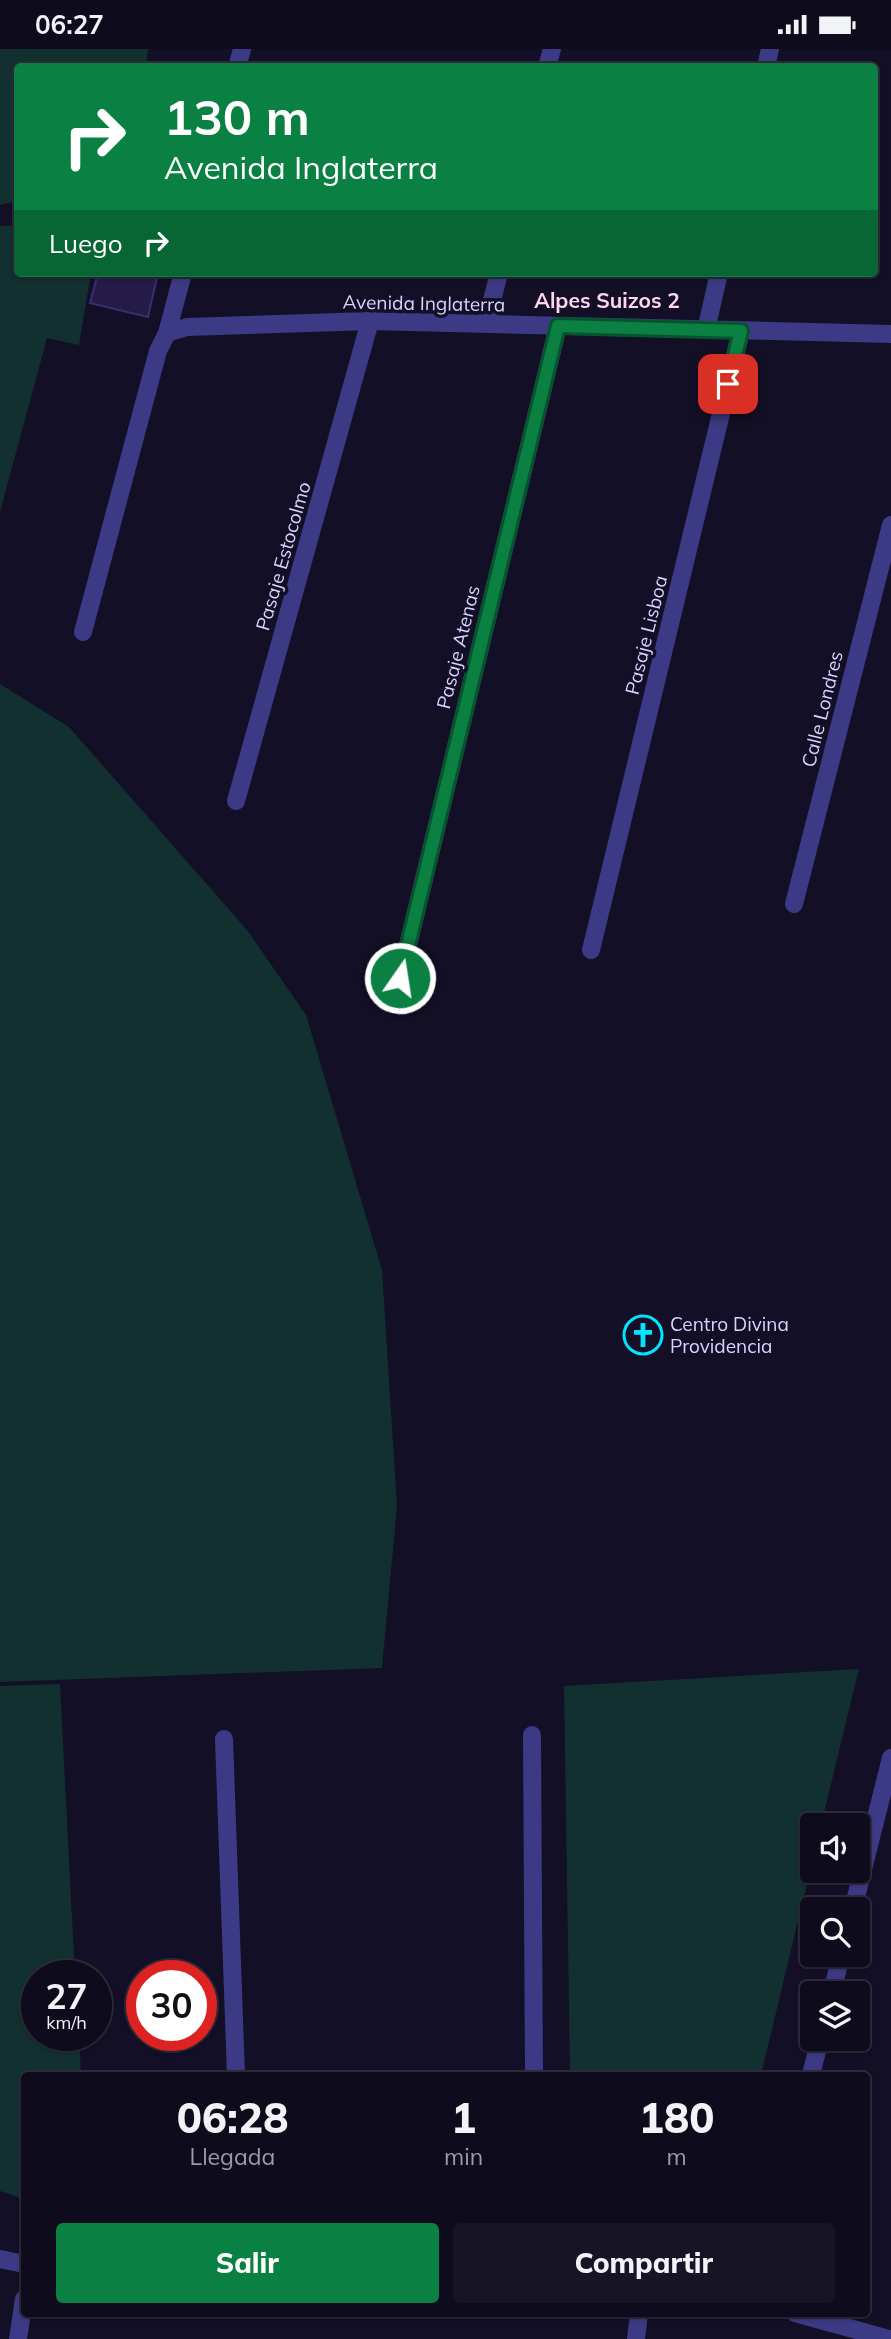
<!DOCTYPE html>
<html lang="es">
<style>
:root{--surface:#0e0b1c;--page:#171425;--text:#f1f3f6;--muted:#9b9ba3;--line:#2e2b3b;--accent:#0b8043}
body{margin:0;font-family:Mulish,sans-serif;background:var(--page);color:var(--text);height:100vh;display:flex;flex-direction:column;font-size:26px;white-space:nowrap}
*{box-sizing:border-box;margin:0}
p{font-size:23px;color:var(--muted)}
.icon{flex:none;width:38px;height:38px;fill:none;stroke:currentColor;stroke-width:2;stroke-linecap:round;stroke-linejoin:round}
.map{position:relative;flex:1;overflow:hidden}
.details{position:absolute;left:21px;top:2023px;width:849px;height:245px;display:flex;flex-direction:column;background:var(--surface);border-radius:7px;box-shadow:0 2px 5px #0004,0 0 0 2px var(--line)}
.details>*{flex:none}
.banner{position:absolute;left:14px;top:14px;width:864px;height:214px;border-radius:7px;box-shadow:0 2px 5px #0004,0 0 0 2px var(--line);background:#0b8043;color:#fff;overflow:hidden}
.controls{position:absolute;left:800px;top:1764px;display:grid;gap:14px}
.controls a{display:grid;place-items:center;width:70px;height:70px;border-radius:7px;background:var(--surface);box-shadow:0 2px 5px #0004,0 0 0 2px var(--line);font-size:35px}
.speed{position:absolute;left:21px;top:1911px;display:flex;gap:14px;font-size:35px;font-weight:700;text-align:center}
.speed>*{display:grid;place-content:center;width:91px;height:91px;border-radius:50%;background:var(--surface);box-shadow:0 2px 5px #0004,0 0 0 2px var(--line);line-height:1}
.speed small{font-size:18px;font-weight:400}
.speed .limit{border:10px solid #d22;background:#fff;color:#111}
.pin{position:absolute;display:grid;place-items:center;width:60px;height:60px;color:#fff;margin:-30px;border-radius:14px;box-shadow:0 4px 10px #0006}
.me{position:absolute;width:77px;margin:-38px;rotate:13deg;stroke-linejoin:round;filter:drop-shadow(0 0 5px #0008)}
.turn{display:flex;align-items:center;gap:24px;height:147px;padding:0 35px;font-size:32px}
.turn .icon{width:91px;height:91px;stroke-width:2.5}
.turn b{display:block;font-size:49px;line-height:60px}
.then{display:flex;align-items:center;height:66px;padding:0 35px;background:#0003;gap:14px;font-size:26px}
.eta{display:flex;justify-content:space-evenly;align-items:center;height:119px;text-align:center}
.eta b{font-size:42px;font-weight:800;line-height:49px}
.primary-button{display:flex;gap:14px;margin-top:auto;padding:14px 35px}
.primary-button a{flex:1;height:80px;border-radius:7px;background:var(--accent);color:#fff;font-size:28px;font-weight:800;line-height:80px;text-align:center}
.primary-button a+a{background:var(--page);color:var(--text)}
.status{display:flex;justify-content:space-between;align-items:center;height:49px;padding:0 35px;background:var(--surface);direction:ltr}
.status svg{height:19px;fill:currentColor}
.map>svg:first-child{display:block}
.green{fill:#12302f}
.building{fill:#241b47;stroke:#3b2d73;stroke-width:2}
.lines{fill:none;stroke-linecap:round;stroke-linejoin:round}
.minor{stroke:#3d3a85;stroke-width:18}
.route-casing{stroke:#07532c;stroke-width:18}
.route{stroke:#0b8043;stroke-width:12}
.labels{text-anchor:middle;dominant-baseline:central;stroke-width:7;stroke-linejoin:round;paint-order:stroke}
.street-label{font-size:19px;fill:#d9d4ff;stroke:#130f26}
.poi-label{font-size:19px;fill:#d9d4ff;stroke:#130f26;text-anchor:start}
.neighbourhood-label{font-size:21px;font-weight:bold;fill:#ffd6f0;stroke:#130f26}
</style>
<div class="status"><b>06:27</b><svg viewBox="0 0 49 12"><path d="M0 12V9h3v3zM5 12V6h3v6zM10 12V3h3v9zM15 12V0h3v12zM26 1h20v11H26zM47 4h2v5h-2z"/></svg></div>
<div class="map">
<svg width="891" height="2290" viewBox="0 0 891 2290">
<rect width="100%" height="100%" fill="#130f26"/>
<!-- green -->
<path class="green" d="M0,0H148L146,17L18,18L17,152L0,156Z
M17,176L18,224H91L79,296L47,289L0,463V177Z
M0,635L69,678L247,881L306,966L382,1221L397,1457L382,1619L0,1633Z
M859,1620L821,1776H812V1814L761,2026H570L564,1637Z
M60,1635L75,1927H37V1986H79L81,2026H24V2150L0,2142V1637Z"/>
<!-- building -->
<path class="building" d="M98,224H158L148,268L90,254Z"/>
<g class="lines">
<!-- minor -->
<path class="minor" d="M237,18L242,0
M547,18L552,0
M766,18L770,0
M486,275L499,224
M706,281L719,224
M167,284L187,278L370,272L891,285
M83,583L158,302L167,284L183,224
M236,752L370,272
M794,855L891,476
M591,901L741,282
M400,929L558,277
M532,1686L534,2026
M224,1690L236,2026
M853,1860L891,1709
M832,1944L841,1906
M811,2026L820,1990
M0,2210L24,2215
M795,2264L889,2290
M18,2290L24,2250
M636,2290L639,2264"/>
</g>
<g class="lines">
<defs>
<path id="route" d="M400,929L558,277L741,282L728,335"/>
</defs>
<!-- route casing -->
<use href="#route" class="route-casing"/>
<!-- route -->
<use href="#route" class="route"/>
</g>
<!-- icons -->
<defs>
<symbol id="church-ring" viewBox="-11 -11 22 22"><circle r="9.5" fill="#130f26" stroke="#00e5ff" stroke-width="1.5"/><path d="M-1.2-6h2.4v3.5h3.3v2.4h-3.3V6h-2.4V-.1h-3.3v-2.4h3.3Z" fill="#00e5ff"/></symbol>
</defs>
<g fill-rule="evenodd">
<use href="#church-ring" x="621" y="1264" width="44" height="44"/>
</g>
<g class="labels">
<!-- street labels -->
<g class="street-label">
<text transform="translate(424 254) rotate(1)">Avenida Inglaterra</text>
<text transform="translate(283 507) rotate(-74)">Pasaje Estocolmo</text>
<text transform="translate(646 586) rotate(-76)">Pasaje Lisboa</text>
<text transform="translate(458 598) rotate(-76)">Pasaje Atenas</text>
<text transform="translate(822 660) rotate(-76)">Calle Londres</text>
</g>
<!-- poi labels -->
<g class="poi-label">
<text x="670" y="1275">Centro Divina<tspan x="670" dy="22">Providencia</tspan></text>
</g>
<!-- neighbourhood labels -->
<g class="neighbourhood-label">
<text x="607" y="251">Alpes Suizos 2</text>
</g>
</g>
</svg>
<div class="controls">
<a><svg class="icon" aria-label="sound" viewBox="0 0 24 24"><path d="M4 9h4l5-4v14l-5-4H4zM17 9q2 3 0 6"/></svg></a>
<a><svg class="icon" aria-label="search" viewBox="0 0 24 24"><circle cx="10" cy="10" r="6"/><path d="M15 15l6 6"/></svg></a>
<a><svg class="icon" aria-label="layers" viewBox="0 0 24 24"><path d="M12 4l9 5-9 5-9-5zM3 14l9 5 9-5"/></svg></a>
</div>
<div class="speed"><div>27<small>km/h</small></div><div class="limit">30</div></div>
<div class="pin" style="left:728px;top:335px;background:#d93025"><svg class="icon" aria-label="arrive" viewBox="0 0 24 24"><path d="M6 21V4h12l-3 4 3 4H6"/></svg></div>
<svg class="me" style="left:400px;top:929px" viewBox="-20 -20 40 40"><circle r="17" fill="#0b8043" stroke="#fff" stroke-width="3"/><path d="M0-11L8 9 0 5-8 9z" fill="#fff"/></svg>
<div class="banner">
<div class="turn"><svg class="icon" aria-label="right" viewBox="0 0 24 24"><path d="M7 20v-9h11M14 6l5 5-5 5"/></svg><div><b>130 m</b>Avenida Inglaterra</div></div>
<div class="then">Luego<svg class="icon" aria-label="right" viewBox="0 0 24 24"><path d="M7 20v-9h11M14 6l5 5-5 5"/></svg></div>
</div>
<section class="details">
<div class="eta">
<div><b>06:28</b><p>Llegada</p></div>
<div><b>1</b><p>min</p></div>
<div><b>180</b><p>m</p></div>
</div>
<div class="primary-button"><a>Salir</a><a>Compartir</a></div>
</section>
</div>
